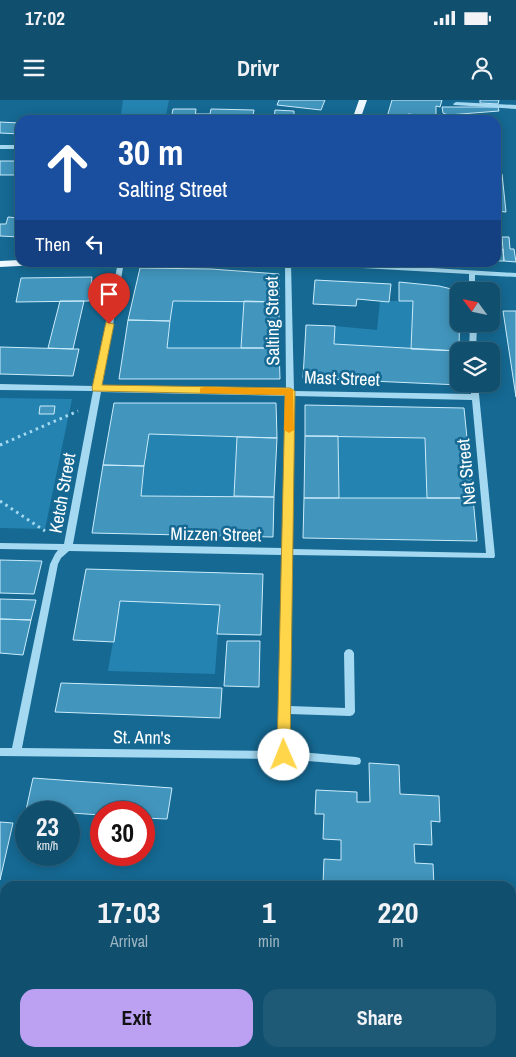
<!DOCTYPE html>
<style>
:root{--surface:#104f6e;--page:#1e5976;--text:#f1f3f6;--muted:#9cb5c2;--line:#306681;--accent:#bca0f2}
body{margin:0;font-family:"Archivo Narrow",sans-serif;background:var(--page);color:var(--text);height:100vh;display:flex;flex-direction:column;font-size:19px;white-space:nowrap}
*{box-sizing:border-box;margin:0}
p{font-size:16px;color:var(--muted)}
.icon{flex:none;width:28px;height:28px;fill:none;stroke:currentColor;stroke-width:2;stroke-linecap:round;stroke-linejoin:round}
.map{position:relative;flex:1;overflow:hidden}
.panel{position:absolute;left:0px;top:781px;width:516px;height:176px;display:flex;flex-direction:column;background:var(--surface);border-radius:15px 15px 0 0;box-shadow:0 2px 12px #0003,0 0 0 1px var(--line)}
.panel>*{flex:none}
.top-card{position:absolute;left:15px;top:15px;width:486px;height:152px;border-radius:15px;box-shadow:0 2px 12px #0003,0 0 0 1px var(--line);background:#1a4fa0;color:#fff;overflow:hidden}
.needle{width:32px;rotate:303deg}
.buttons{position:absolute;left:450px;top:182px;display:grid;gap:10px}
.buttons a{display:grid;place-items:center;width:50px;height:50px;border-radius:10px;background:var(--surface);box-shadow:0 2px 12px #0003,0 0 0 1px var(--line);font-size:25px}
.speed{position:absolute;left:15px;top:701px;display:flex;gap:10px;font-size:25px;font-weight:700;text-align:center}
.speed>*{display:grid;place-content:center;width:65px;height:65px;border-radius:50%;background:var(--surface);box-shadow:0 2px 12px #0003,0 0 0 1px var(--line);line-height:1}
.speed small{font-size:12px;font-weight:400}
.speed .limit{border:8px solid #d22;background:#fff;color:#111}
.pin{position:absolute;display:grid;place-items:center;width:42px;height:42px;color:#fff;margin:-51px -21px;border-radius:50% 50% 50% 0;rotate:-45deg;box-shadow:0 0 5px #0007}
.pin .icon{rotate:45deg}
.me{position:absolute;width:55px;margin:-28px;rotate:359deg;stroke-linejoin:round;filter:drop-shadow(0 0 4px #0008)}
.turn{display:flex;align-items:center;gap:18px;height:105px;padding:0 20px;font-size:22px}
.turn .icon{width:65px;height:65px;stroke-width:2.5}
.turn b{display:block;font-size:35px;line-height:42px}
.then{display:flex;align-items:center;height:48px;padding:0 20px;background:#0003;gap:10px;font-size:19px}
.eta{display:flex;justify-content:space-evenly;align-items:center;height:85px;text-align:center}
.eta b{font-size:30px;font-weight:700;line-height:35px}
.button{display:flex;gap:10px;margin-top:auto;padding:10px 20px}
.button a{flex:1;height:58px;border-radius:15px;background:var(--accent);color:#111;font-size:20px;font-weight:700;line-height:58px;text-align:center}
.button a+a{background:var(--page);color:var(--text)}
.status{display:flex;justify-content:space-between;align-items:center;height:35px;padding:0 25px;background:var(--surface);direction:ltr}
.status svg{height:14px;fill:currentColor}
header{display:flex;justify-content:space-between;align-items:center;height:65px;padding:0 20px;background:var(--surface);font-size:22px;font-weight:700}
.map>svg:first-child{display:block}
.green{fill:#2483b0}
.building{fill:#4295bd;stroke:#cbecfc}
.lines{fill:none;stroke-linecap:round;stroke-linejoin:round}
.path-far1{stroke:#a4d9f1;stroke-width:3;stroke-dasharray:2.5 4;stroke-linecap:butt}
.path{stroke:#a4d9f1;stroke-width:4;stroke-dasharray:3 4.5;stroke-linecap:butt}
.minor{fill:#a4d9f1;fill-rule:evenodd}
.major{fill:#eef8ff;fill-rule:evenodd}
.route{fill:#ffd54a;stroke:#a68a30}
.slow{fill:#f59e0b}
.labels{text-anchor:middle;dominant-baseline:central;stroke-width:5;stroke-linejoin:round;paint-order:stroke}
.street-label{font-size:18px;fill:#fff;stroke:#156993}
</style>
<div class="status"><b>17:02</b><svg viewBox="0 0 49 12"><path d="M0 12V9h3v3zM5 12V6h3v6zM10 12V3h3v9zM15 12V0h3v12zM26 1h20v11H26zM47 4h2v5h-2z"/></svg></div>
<header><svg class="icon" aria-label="menu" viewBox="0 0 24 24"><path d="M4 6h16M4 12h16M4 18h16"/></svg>Drivr<svg class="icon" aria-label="person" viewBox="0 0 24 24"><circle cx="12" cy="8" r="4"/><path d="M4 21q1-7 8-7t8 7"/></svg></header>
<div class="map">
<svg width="516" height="957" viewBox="0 0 516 957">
<rect width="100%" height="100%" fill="#156993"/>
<!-- green -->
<path class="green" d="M123,0H169L166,15L121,14Z
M173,201H244L241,248H167Z
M380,201H413L411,249L334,244L335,226L377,230Z
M0,298L72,299L45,429L0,428Z
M149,334L237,337L234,396H141Z
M338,336L425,338L427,398H339Z
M120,501L220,505L215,574L108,571Z
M5,910V952L97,953L96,957H0V935Z"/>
<!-- building -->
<path class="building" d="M279,0H325L321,10L277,5Z
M392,0H442L440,7L436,6V17L408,14L407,17H387Z
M480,0H499L498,4L480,3Z
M442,7H498L499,11L448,15L443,13Z
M173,9H196L195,17L196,14H210L211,9L254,10L253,16H267V19H274L275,10L294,11V20H171Z
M0,22L20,23V34L0,33Z
M496,26H498L501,61L496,60Z
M0,61H20V75H0Z
M496,73L502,74L506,112L496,111Z
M8,117L19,118L17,124H20V137L0,136V124H6Z
M502,137H509L510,149H514L516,162L504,161Z
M496,149H503L504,161H496Z
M140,168L211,169L279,174V202L173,201L170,221L128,220Z
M92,177L89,201L16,202L21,178Z
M315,180L391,184L389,202L357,199L356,206L313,204Z
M399,182L439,186L460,191L459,251L411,249L413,201H399Z
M60,201H84L73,249L48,248Z
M244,201L279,202V248H241Z
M503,211H516V297Z
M128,220L170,221L167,248H279L280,279H119Z
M306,225L335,226L334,244L459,251L460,285L303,278Z
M0,247L73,249H79L73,276L0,274Z
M114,303H276L277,338L149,334L144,366L103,365Z
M305,305L464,308L473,398H427L425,338L305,336Z
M40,306H55L54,314H39Z
M305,336H338L339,398H304Z
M237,337L277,338L274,397L234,396Z
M103,365L144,366L141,396L274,397L273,437L92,433Z
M304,398H473L477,441L303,438Z
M0,460L42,461L34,494L0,493Z
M86,469L263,474L261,535L217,534L220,505L120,501L114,542L73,540Z
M0,499L36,500L31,520L0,519Z
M0,519L31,520L23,555L0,553Z
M227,541H260L259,587L224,586Z
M61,583L222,588L220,618L55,612Z
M369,663L399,665L400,694L439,696L440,722L431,721L432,745L414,744L415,763L433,764L434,786L323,784L324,759L341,760V740L323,739L324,714H315L316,690L357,692V702H370Z
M33,678L172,688L167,719L144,718V712H101V715L26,710Z
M0,722L13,723L0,780Z
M511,863H516V957H291V952H511Z
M107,952H257L256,957H107Z"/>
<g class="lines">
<!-- path-far1 -->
<path class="path-far1" d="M0,345L78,311
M0,401L45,431"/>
<!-- path -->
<path class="path" d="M0,904V910"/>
<!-- minor -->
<path class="minor" d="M456,2L516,5V9L454,5L453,4Z
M0,45H20V49H0Z
M118,162H124L102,287L286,290L285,162H333L516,173V177L475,175V191H469V174L291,164L294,291L471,294L470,284H478L495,456L494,458L292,455L290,606L345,608L344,553L346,550L349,549L352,550L354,553L355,612L353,615L350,616L289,614V651L356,657L360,658L361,661L360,664L356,665L284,659L0,656V648H12L50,464L55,454L58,450L0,449V443L64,444L93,291L0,290V284L94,286ZM101,292L286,296L283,448L73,444ZM294,296L472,300L486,453L292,449ZM69,451L283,455L280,607L278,610L280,613L279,651L22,648L58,464L61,458Z
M470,224H477L476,251H469Z"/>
<!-- major -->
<path class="major" d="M359,0H367L360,20H352Z
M20,160V162H42L38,165L0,167V161Z"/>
</g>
<!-- route -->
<path class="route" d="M106,222L114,224L102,285L290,288L295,291L290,655L288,659L284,661L279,659L277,655L285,295L93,291L92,288Z"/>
<!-- slow -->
<path class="slow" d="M204,287L293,289L294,330L289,333L284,330L285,295L200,293V288Z"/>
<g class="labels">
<!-- street labels -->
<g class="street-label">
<text transform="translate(272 221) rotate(-91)">Salting Street</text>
<text transform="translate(342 278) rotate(2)">Mast Street</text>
<text transform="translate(466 372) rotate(-96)">Net Street</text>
<text transform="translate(62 393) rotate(-80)">Ketch Street</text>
<text transform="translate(216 434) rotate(1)">Mizzen Street</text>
<text transform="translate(142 637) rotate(1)">St. Ann's</text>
</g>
</g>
</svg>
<div class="buttons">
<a><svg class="needle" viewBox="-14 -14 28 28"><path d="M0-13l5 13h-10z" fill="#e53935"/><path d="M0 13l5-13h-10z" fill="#9cb5c2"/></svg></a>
<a><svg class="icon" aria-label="layers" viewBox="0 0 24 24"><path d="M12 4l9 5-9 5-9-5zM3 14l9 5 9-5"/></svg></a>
</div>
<div class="speed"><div>23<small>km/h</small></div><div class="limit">30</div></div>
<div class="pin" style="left:109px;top:224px;background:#d93025"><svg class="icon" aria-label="arrive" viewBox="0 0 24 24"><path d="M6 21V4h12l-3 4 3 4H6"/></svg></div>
<svg class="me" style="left:284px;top:655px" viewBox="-20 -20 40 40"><circle r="19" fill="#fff"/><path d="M0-13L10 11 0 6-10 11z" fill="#ffd54a"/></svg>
<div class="top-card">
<div class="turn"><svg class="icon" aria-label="ahead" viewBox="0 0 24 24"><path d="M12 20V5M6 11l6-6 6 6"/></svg><div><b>30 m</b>Salting Street</div></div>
<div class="then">Then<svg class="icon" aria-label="left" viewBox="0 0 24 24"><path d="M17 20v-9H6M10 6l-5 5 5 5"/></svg></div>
</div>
<section class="panel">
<div class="eta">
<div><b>17:03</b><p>Arrival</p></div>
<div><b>1</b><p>min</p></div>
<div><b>220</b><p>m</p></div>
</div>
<div class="button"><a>Exit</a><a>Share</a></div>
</section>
</div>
